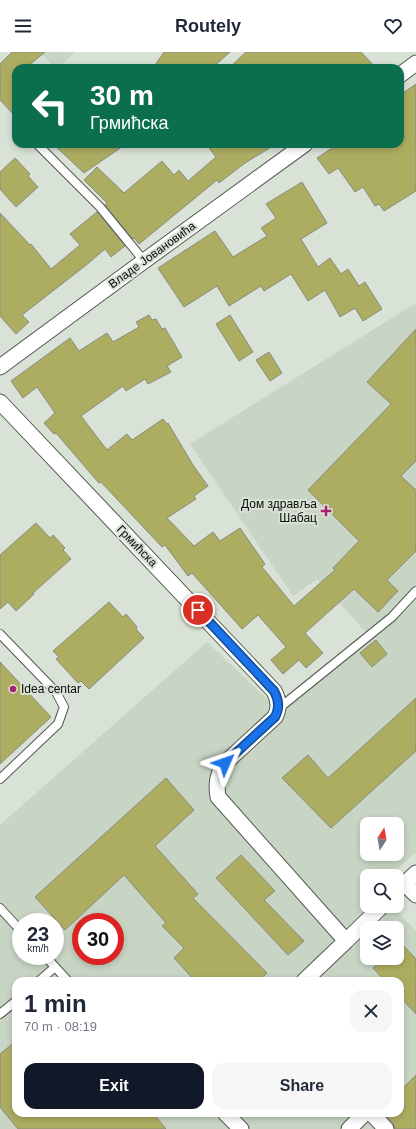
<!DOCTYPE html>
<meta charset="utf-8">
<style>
:root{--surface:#fff;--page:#f6f6f7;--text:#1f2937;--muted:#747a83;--accent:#111827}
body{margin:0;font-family:Helvetica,sans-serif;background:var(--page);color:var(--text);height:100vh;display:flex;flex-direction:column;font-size:15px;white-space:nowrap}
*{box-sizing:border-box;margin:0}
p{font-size:13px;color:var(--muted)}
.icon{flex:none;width:22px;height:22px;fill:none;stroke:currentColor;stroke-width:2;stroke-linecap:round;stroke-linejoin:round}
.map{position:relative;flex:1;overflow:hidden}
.panel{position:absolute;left:12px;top:925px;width:392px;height:140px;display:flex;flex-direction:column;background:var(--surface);border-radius:12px;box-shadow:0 2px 6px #0003}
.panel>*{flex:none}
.banner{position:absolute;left:12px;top:12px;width:392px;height:84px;border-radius:12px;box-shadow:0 2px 6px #0003;background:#0b6e4f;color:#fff;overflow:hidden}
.needle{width:26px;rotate:11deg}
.fabs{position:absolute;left:360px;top:765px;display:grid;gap:8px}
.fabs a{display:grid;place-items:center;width:44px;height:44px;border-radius:8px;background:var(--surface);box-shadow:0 2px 6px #0003;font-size:20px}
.speed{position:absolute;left:12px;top:861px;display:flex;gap:8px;font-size:20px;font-weight:700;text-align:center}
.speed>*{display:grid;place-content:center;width:52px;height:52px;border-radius:50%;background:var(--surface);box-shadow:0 2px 6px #0003;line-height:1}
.speed small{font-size:10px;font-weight:400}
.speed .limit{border:6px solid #d22;background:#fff;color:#111}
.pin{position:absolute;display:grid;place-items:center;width:34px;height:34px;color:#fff;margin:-17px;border:2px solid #fff;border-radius:50%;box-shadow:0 1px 4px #0007}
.me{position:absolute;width:44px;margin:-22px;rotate:47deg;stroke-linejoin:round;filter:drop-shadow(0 0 3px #0008)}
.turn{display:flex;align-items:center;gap:14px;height:84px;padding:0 12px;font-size:18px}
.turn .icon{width:52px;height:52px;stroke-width:2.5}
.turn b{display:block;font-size:28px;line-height:34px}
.round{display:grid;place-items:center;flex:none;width:42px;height:42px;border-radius:12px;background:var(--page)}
.headline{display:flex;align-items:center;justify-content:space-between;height:68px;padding:0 12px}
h1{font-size:24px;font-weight:700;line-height:30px}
.primary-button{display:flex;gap:8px;margin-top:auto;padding:8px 12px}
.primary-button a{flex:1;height:46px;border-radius:12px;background:var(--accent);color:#fff;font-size:16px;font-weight:700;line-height:46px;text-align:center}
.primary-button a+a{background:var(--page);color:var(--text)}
header{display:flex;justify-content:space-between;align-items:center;height:52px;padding:0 12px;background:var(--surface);font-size:18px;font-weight:700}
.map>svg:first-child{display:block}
.built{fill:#c8d5c4;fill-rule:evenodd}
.building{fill:#adad62;stroke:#8a8b7f}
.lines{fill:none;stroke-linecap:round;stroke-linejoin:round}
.lane-casing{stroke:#525950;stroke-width:10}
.street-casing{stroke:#525950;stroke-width:17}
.lane{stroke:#fff;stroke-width:8}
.street{stroke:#fff;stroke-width:15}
.route-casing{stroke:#114b97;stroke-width:10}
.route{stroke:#1a73e8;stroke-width:7}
.poi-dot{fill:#a7236f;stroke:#d9e2d6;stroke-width:1.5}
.labels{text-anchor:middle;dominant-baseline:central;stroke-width:4;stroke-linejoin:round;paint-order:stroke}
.street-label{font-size:12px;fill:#0a0d09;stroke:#d9e2d6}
.poi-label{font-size:12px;fill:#0a0d09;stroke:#d9e2d6;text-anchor:end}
</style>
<header><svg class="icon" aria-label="menu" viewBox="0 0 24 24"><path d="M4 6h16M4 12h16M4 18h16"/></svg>Routely<svg class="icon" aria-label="heart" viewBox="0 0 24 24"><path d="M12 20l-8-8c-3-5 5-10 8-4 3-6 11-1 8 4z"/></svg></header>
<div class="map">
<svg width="416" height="1077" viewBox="0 0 416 1077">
<rect width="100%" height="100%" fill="#d9e2d6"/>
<!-- built -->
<path class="built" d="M39,0H75L58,16H55Z
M416,251V800L390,824H367V854H392L416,879V1077H0V773L207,590L278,657L366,580L317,527L293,544L190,392ZM367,772H397V802H367ZM21,870H55V904H21ZM81,870H115V904H81ZM367,876H397V906H367ZM16,929H400V1061H16Z"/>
<!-- building -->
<path class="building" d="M12,0H45L26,16H16V65L0,48V12Z
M164,0H230L212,16H153Z
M246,0H361L376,16H229Z
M416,32V139L384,159L379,152L375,154L363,135L355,140L338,116L329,122L317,106L338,92H400V43Z
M53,92H126L84,121Z
M206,92H276L245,111L219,131L217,128L139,192L134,186L133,187L105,153L107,151L84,128L97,115L124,141L162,109L174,123L179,118L188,129L216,105Z
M15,106L30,122L28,124L38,135L16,155L0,137V120Z
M302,130L327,171L301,187L318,215L330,206L341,222L348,217L359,234L365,230L382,257L363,269L355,256L340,265L325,238L308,249L291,222L264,239L261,234L229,254L217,234L184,255L158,216L215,179L233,205L267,184L261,176L276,166L266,152Z
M97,160L125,194L111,205L105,197L85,214L22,263L29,270L16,282L0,264V161L30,193L31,192L51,217L80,193L70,182Z
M149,263L152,268L156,267L162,277L165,276L182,305L167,314L171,320L148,332L145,327L126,339L123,334L81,364L107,398L127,382L132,388L163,367L167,372L168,371L193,413L208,434L194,444L196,447L167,466L194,494L213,480L220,489L240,476L265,512L262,515L294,554L335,518L333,516L359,489L308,438L391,352L367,330L416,277V409L401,424L416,438V499L387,528L398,539L378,560L354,537L305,581L323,601L306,616L299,608L283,622L271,608L286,595L258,563L242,577L192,521L188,524L165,493L162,495L101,430L99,431L56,381L54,382L44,371L55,361L37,335L23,346L11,329L70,286L79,299L107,281L113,290L139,275L136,270Z
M230,263L253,300L239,309L216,272Z
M269,300L282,321L270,329L256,308Z
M36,471L50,486L53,483L65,496L63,498L71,507L33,541L34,542L16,559L8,550L0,557V503Z
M109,550L123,565L126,562L137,575L136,577L144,586L89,637L81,629L78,631L56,607L59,605L53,599Z
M376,588L387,602L372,615L360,601Z
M0,610L51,665L0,712Z
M416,646V699L331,776L282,726L308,703L328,726Z
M166,726L194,758L155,794L198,842L193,846L267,921L258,929H195L174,906L184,896L162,874L166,871L124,823L65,878L35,845Z
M241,803L275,839L264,848L304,889L288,903L216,826Z
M397,887L416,907V962L400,945V929H385L373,916L384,906H397Z
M16,989V1061H153L166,1077H18L0,1055V1002Z
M416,1023V1077H395L393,1071L383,1061H400V1039Z"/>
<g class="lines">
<defs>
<path id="lane" d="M37,92L100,155L144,209
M0,582L56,640L64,655L58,672L0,727
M278,657L392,565L416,539
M0,856L21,879
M45,904L68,929
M39,929L55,915
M0,962L16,949"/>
<path id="street" d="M400,23L416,11
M0,315L144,209L305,92
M0,350L274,639C279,648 280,656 275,665L225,711C217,722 216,732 218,745L346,889L304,929
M405,832L416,843
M397,839L416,821
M346,889L382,854
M225,1061L241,1077
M371,1061L386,1077
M349,1077L365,1061"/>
</defs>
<!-- lane casing -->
<use href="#lane" class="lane-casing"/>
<!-- street casing -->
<use href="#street" class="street-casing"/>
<!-- lane -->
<use href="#lane" class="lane"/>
<!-- street -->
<use href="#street" class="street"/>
</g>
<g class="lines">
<defs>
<path id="route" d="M198,558L274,639C279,648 280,656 275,665L225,711"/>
</defs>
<!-- route casing -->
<use href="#route" class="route-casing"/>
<!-- route -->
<use href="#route" class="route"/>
</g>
<!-- markers -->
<g class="poi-dot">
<path d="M324 453h4v4h4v4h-4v4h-4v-4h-4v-4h4z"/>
<circle cx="13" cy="637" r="4"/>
</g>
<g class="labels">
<!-- street labels -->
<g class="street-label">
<text transform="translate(152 203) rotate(-36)">Владе Јовановића</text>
<text transform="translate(137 494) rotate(46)">Грмићска</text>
</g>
<!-- poi labels -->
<g class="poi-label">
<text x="317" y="452">Дом здравља<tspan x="317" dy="14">Шабац</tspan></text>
<text x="21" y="637" text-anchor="start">Idea centar</text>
</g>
</g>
</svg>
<div class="fabs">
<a><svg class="needle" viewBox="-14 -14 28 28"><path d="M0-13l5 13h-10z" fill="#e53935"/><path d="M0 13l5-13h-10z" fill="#747a83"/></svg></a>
<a><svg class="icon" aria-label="search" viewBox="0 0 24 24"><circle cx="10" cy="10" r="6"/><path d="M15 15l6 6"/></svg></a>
<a><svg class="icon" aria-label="layers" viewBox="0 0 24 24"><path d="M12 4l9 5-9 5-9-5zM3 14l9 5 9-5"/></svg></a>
</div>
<div class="speed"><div>23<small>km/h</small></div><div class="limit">30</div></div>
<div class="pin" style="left:198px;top:558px;background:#d93025"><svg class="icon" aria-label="arrive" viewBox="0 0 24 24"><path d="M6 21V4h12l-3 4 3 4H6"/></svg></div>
<svg class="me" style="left:225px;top:711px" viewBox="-20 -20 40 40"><path d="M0-17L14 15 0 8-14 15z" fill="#1a73e8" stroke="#fff" stroke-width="4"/></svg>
<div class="banner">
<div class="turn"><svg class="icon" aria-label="left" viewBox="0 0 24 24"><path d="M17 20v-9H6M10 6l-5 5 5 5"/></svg><div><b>30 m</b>Грмићска</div></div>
</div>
<section class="panel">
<div class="headline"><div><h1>1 min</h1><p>70 m · 08:19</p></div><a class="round"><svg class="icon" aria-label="close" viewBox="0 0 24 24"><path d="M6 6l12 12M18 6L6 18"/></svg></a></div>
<div class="primary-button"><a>Exit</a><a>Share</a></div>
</section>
</div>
